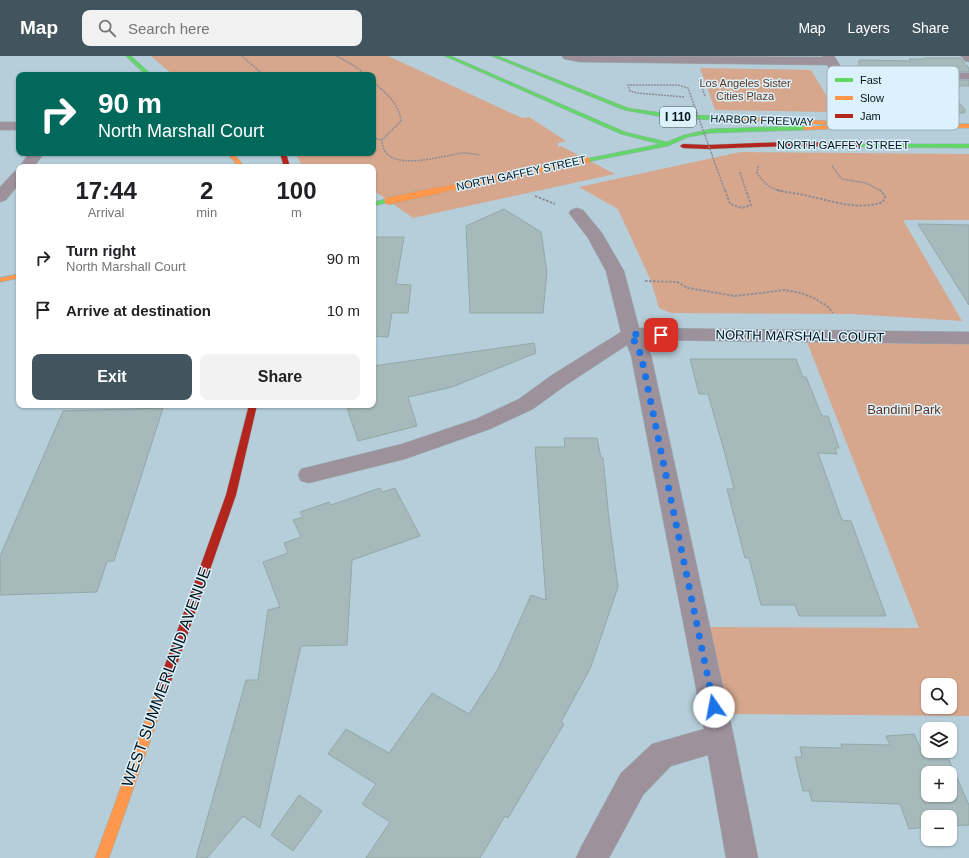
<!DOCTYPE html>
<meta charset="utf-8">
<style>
:root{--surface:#fff;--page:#f2f2f2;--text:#202124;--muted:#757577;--accent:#42545d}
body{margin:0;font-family:Helvetica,sans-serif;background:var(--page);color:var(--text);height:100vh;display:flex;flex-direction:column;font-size:15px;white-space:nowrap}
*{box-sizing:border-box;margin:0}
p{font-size:13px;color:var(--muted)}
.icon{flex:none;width:22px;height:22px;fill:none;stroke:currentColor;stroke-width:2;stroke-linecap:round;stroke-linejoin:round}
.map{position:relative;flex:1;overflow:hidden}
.side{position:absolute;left:16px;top:108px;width:360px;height:244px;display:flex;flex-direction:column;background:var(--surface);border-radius:8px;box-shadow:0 1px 3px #0004}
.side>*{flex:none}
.banner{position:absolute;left:16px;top:16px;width:360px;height:84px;border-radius:8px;box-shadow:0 1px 3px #0004;background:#00695c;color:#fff;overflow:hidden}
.controls{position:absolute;left:921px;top:622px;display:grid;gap:8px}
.controls a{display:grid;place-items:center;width:36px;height:36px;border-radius:8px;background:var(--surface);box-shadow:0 1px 3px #0004;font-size:20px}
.pin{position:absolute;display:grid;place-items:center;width:34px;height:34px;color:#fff;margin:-17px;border-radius:8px;box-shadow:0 2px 6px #0006}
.me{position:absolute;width:44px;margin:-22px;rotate:348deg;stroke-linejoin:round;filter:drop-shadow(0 0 3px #0008)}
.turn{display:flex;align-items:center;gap:14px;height:84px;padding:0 16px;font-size:18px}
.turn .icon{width:52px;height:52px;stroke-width:2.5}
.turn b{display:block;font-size:28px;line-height:34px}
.eta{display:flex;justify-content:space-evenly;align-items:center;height:68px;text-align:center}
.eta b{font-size:24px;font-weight:700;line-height:28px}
.primary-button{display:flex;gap:8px;margin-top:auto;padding:8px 16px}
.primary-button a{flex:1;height:46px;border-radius:8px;background:var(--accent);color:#fff;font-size:16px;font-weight:700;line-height:46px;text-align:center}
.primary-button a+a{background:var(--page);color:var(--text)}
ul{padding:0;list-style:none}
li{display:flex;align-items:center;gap:12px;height:52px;padding:0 16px}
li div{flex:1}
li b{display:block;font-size:15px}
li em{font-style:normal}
header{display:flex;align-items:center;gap:24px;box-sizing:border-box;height:56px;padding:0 20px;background:var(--accent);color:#fff}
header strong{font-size:19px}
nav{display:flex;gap:22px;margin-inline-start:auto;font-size:14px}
.search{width:280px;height:36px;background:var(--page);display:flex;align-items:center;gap:10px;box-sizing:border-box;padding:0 14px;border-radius:8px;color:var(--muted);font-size:15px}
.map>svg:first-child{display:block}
.green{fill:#d6a78d;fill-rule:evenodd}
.building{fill:#a6b9bb;stroke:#94a7a9;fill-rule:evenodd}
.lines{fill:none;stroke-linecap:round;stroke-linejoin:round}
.lane-casing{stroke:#98acb4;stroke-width:1}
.street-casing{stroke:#98acb4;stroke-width:1}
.fast-casing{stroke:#98acb4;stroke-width:1}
.slow-casing{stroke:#98acb4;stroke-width:1}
.jam-casing{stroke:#98acb4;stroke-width:1}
.path-far1{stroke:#8f8d96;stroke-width:1.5;stroke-dasharray:2 1;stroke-linecap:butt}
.path{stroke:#8f8d96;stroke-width:2;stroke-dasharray:2.5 1.5;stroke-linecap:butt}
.lane{fill:#9d929c;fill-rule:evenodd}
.street{fill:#9d929c;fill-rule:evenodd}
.fast{fill:#63d668;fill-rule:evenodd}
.slow{fill:#ff974d;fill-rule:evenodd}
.jam{fill:#b3261e;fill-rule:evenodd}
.slow-bridge-far1-casing{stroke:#98acb4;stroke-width:6;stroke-linecap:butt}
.slow-bridge-casing{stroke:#98acb4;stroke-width:8;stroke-linecap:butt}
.path-bridge-far1{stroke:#8f8d96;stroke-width:1.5;stroke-dasharray:2 1;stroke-linecap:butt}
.path-bridge{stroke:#8f8d96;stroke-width:2;stroke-dasharray:2.5 1.5;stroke-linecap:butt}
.slow-bridge-far1{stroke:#ff974d;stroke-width:5.5}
.slow-bridge{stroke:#ff974d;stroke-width:7}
.route{stroke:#1a73e8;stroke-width:7;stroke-dasharray:0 12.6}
.labels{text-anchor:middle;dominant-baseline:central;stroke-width:3;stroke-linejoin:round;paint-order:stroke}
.far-park-label{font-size:11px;fill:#60341c;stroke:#dbf1fb}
.far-street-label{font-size:11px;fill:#03131a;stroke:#dbf1fb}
.shield{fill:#dbf1fb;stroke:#44565e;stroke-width:1}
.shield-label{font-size:12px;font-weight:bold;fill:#03131a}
.street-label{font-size:13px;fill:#03131a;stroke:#dbf1fb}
.park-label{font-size:13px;fill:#60341c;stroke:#dbf1fb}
.near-street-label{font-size:16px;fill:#03131a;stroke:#dbf1fb}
.key{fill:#dbf1fb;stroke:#9aaeb8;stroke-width:1}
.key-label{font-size:11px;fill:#03131a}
</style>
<header>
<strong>Map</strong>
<div class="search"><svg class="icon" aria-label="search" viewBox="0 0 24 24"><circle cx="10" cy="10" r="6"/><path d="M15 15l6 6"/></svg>Search here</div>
<nav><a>Map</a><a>Layers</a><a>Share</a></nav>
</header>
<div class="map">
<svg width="969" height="802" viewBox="0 0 969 802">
<rect width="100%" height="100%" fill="#b6ced9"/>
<!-- green -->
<path class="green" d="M151,0H388L522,62L529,61L566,85L558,87V91L561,90L615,118L413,162L373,134V111H303L295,97H373V19H173Z
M700,12L811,14L834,52L827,56L715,54Z
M740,96L969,98V164H903L962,265L851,258L671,257L659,252L651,225L618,153L579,131Z
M807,286L969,287V660L724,658L706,571L919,572ZM928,629H950V651H928Z"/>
<!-- building -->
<path class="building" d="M924,2H960L969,12V16L859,15V4L911,5L909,3H925Z
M858,23L969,24V30H945L966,55H963L965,57H928L927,55L910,54L907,50H903L892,35H888L884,29H858Z
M504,153L541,176L547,216L543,257H470L466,170Z
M918,168L969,169V249Z
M373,181H404L396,228L411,229L408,257H392L388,281L373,280Z
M534,287L536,297L452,331L408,341L417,370L358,385L346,349H373V310Z
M690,303H796L803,321H806L822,360H828L839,392H835L837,398L818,397L842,464L851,465L886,560H799L795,549H761L749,502H745L727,433H734L725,398L708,338H699Z
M163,352L114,505H107L97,536L0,539V500L63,355Z
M564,382H597L601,402H603L609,463L618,531L590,613L561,666L564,668L508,762L505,760L480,802H366L390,766L362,748L376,728L328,698L346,673L389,697L432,637L469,658L498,613L531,539L546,544L535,391H565Z
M380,432L382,436L395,432L420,480L352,504L347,589L301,590L260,772L243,760L207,802H196L246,624H258L268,554L280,551L263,506L288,497L284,487L301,481L293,464L303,461L300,456L329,446L331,449Z
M914,678L923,698L946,697L969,749V769L950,770V761H928V771L909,773L900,748L812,745L809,735H803L795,701H802L800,691L842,692L841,688L890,689L886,680ZM928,717H950V739H928Z
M299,739L322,755L293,795L271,779Z"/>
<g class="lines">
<defs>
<path id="lane" d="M961,0H969V6L965,5Z
M839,16L969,17V23L835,21L834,19Z"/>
<path id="street" d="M562,0L823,1L822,0H834L879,69L877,72L872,73L867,72L827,9L580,6L564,3Z
M0,66H19V74H0Z
M29,97H44L34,111L19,112Z
M19,114V128L6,144L0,146V131L14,116Z
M577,152L583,154L602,177L624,215L639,272L969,276V288L643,284L651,299L734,682L758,802H726L708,699L671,710L643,739L609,802H576L581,791L621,717L652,688L704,673L631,299L627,289L566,329L533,353L490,373L405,403L309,427L301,425L298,419L301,413L402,388L476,363L519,343L552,319L621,276L606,215L588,182L569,157L571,154Z"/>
<path id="fast" d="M126,0H131L152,19H146Z
M445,0H451L625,76L667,86L684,79L711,73L805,70L808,72L805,74L711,77L688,81L668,90L587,106L584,104L585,103L660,88L621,78Z
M492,0H498L628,52L669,58L742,61L745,63L742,65L669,62L624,54Z
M856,88H969V92L858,91L855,89Z
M388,143L391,145L390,146L373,150V146Z"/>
<path id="slow" d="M742,61L872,67L969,68V72L872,71L805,74L803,73V71L835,69L740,64V62Z
M227,97H233L245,111H239Z
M19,218V222L0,226V222Z
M161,632L165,633L167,637L109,802H95L155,637L157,633Z"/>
<path id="jam" d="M787,86L858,87L861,89L858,91L787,90L707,93L683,92L680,90L683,88L707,89Z
M280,97H286L290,111H284Z
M249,349H257L236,439L167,637L165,641L161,642L157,641L155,637L226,439Z"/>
</defs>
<!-- lane casing -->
<use href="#lane" class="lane-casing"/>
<!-- street casing -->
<use href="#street" class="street-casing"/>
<!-- fast casing -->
<use href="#fast" class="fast-casing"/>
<!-- slow casing -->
<use href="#slow" class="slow-casing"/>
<!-- jam casing -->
<use href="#jam" class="jam-casing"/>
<!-- path-far1 -->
<path class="path-far1" d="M242,0L264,19
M337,0L356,11L366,19
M699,24L705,40
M373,26C386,37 399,47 401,65L382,84C382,119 441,100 462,97C468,97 474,98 480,99
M373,82L382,84
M758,110L757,117C764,127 769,132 781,135
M832,110L842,123L866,127L881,135"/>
<!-- path -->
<path class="path" d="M777,134C787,137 797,137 808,140C833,145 857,155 883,146L885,140L880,134
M535,140L555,148
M645,225L677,226L688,232L735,240L785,234L801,237L814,242L827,250L833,257"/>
<!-- lane -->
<use href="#lane" class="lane"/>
<!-- street -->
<use href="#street" class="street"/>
<!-- fast -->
<use href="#fast" class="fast"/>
<!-- slow -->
<use href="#slow" class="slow"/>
<!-- jam -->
<use href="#jam" class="jam"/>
<defs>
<path id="slow-bridge-far1" d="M435,135L587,104"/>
<path id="slow-bridge" d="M388,145L440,134"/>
</defs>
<!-- slow-bridge-far1 casing -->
<use href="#slow-bridge-far1" class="slow-bridge-far1-casing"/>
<!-- slow-bridge casing -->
<use href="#slow-bridge" class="slow-bridge-casing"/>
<!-- path-bridge-far1 -->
<path class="path-bridge-far1" d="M684,41L637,37L630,35L628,29H678L688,32L725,135
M740,116L746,135"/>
<!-- path-bridge -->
<path class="path-bridge" d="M725,134L730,148L742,152L751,149L746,134"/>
<!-- slow-bridge-far1 -->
<use href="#slow-bridge-far1" class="slow-bridge-far1"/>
<!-- slow-bridge -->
<use href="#slow-bridge" class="slow-bridge"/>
</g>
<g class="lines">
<!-- route -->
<path class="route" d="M661,279L631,278L641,299L714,651"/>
</g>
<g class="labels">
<!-- far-park labels -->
<g class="far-park-label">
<text x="745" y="27">Los Angeles Sister<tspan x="745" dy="13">Cities Plaza</tspan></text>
</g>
<!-- far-street labels -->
<g class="far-street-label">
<text transform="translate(762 64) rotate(2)">HARBOR FREEWAY</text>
<text x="843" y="89">NORTH GAFFEY STREET</text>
<text transform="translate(521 117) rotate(-12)">NORTH GAFFEY STREET</text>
</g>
<!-- shield labels -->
<rect class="shield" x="660" y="51" width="36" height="20" rx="3"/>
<g class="shield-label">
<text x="678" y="61">I 110</text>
</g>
<!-- street labels -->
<g class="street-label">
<text transform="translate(800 280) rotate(1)">NORTH MARSHALL COURT</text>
</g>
<!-- park labels -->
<g class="park-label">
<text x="904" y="353">Bandini Park</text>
</g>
<!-- near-street labels -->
<g class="near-street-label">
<text transform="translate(166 621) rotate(-70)">WEST SUMMERLAND AVENUE</text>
</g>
</g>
<!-- legend -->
<rect x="827" y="10" width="132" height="64" rx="6" class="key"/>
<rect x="835" y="22" width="18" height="4" fill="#63d668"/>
<rect x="835" y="40" width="18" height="4" fill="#ff974d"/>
<rect x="835" y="58" width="18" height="4" fill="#b3261e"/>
<g class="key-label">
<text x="860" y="28">Fast</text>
<text x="860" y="46">Slow</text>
<text x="860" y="64">Jam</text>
</g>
</svg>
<div class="controls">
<a><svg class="icon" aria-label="search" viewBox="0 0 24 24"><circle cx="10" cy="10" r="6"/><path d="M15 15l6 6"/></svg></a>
<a><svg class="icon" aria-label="layers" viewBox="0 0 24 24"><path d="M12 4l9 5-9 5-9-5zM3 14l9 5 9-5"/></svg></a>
<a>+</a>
<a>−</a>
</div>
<div class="pin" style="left:661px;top:279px;background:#d93025"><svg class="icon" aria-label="arrive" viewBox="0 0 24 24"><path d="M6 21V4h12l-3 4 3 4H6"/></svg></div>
<svg class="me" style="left:714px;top:651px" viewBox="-20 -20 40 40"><circle r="19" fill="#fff"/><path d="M0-13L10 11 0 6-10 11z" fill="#1a73e8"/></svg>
<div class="banner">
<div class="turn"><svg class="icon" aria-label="right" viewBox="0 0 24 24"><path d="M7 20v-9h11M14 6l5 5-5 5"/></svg><div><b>90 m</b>North Marshall Court</div></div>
</div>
<section class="side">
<div class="eta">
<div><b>17:44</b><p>Arrival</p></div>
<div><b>2</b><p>min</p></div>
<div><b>100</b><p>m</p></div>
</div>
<ul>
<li><svg class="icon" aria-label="right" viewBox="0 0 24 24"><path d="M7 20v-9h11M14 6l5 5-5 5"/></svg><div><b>Turn right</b><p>North Marshall Court</p></div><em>90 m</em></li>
<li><svg class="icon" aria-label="arrive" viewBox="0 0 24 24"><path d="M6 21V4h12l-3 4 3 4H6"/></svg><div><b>Arrive at destination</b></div><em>10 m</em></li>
</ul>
<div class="primary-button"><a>Exit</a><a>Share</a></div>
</section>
</div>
